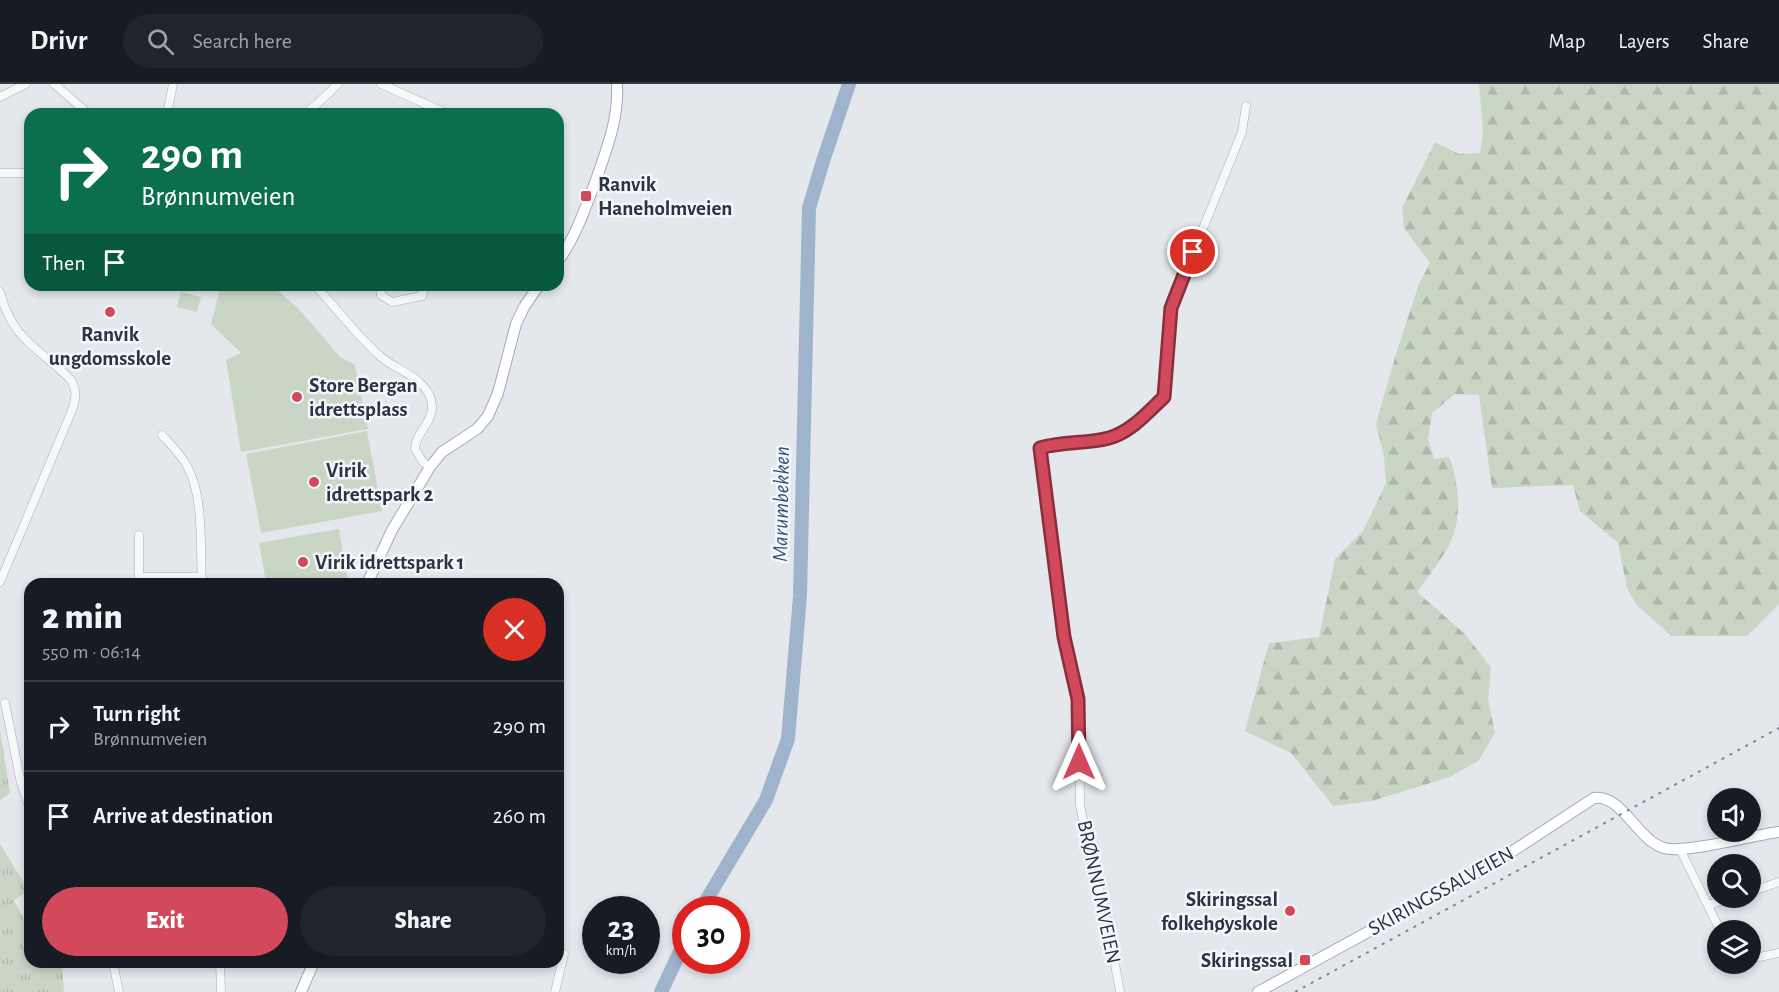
<!DOCTYPE html>
<meta charset="utf-8">
<style>
:root{--surface:#171b24;--page:#20242c;--text:#f1f3f6;--muted:#9ea1a6;--line:#363941;--accent:#d1495b}
body{margin:0;font-family:"Alegreya Sans",sans-serif;background:var(--page);color:var(--text);height:100vh;display:flex;flex-direction:column;font-size:22px;white-space:nowrap}
*{box-sizing:border-box;margin:0}
p{font-size:20px;color:var(--muted)}
.icon{flex:none;width:33px;height:33px;fill:none;stroke:currentColor;stroke-width:2;stroke-linecap:round;stroke-linejoin:round}
.map{position:relative;flex:1;overflow:hidden}
.side{position:absolute;left:24px;top:494px;width:540px;height:390px;display:flex;flex-direction:column;background:var(--surface);border-radius:18px;box-shadow:0 3px 9px #0003}
.side>*{flex:none}
.hud{position:absolute;left:24px;top:24px;width:540px;height:183px;border-radius:18px;box-shadow:0 3px 9px #0003;background:#0b6e4f;color:#fff;overflow:hidden}
.controls{position:absolute;left:1707px;top:704px;display:grid;gap:12px}
.controls a{display:grid;place-items:center;width:54px;height:54px;border-radius:50%;background:var(--surface);box-shadow:0 3px 9px #0003;font-size:30px}
.speed{position:absolute;left:582px;top:812px;display:flex;gap:12px;font-size:30px;font-weight:700;text-align:center}
.speed>*{display:grid;place-content:center;width:78px;height:78px;border-radius:50%;background:var(--surface);box-shadow:0 3px 9px #0003;line-height:1}
.speed small{font-size:15px;font-weight:400}
.speed .limit{border:9px solid #d22;background:#fff;color:#111}
.pin{position:absolute;display:grid;place-items:center;width:51px;height:51px;color:#fff;margin:-26px;border:3px solid #fff;border-radius:50%;box-shadow:0 2px 6px #0007}
.me{position:absolute;width:66px;margin:-33px;rotate:0deg;stroke-linejoin:round;filter:drop-shadow(0 0 4px #0008)}
.turn{display:flex;align-items:center;gap:21px;height:126px;padding:0 18px;font-size:27px}
.turn .icon{width:78px;height:78px;stroke-width:2.5}
.turn b{display:block;font-size:42px;line-height:51px}
.then{display:flex;align-items:center;height:57px;padding:0 18px;background:#0003;gap:12px;font-size:22px}
.round{display:grid;place-items:center;flex:none;width:63px;height:63px;border-radius:32px;background:var(--page)}
.overview{display:flex;align-items:center;justify-content:space-between;height:102px;padding:0 18px}
h1{font-size:36px;font-weight:800;line-height:45px}
.cta{display:flex;gap:12px;margin-top:auto;padding:12px 18px}
.cta a{flex:1;height:69px;border-radius:36px;background:var(--accent);color:#fff;font-size:24px;font-weight:800;line-height:69px;text-align:center}
.cta a+a{background:var(--page);color:var(--text)}
ul{padding:0;list-style:none}
li{display:flex;align-items:center;gap:18px;height:90px;padding:0 18px;border-top:2px solid var(--line)}
li div{flex:1}
li b{display:block;font-size:22px}
li em{font-style:normal}
header{display:flex;align-items:center;gap:36px;box-sizing:border-box;height:84px;padding:0 30px;background:var(--surface);border-bottom:2px solid var(--line)}
header strong{font-size:28px}
nav{display:flex;gap:33px;margin-inline-start:auto;font-size:21px}
.search{width:420px;height:54px;background:var(--page);display:flex;align-items:center;gap:15px;box-sizing:border-box;padding:0 21px;border-radius:33px;color:var(--muted);font-size:22px}
.map>svg:first-child{display:block}
.grass{fill:url(#grass-tufts)}
.forest{fill:url(#forest-firs)}
.pitch{fill:#c9d6c5}
.lines{fill:none;stroke-linecap:round;stroke-linejoin:round}
.river{stroke:#9fb4cc;stroke-width:14}
.minor-casing{stroke:#a9aeb7;stroke-width:9}
.major-casing{stroke:#a3abb8;stroke-width:12}
.minor{stroke:#f7f8fa;stroke-width:8}
.major{stroke:#fff;stroke-width:10}
.rail{stroke:#7d8696;stroke-width:2;stroke-dasharray:3 6;stroke-linecap:butt}
.route-casing{stroke:#882f3b;stroke-width:15}
.route{stroke:#d1495b;stroke-width:10}
.poi-dot{fill:#d1495b;stroke:#f4f6f9;stroke-width:2}
.labels{text-anchor:middle;dominant-baseline:central;stroke-width:5;stroke-linejoin:round;paint-order:stroke}
.poi-label{font-size:21px;font-weight:bold;fill:#2b3445;stroke:#f4f6f9;text-anchor:start}
.street-label{font-size:21px;fill:#2b3445;stroke:#f4f6f9}
.water-label{font-size:22px;font-style:italic;fill:#34527a;stroke:#f4f6f9}
</style>
<header>
<strong>Drivr</strong>
<div class="search"><svg class="icon" aria-label="search" viewBox="0 0 24 24"><circle cx="10" cy="10" r="6"/><path d="M15 15l6 6"/></svg>Search here</div>
<nav><a>Map</a><a>Layers</a><a>Share</a></nav>
</header>
<div class="map">
<svg width="1779" height="908" viewBox="0 0 1779 908">
<defs>
<pattern id="grass-tufts" width="24" height="20" patternUnits="userSpaceOnUse" patternTransform="scale(1.5)"><rect width="24" height="20" fill="#c9d6c5"/><path d="M3 7l-1-3M5 7V3M7 7l1-3M15 17l-1-3M17 17v-4M19 17l1-3" fill="none" stroke="#adb8ab"/></pattern>
<pattern id="forest-firs" width="22" height="20" patternUnits="userSpaceOnUse" patternTransform="scale(1.5)"><rect width="22" height="20" fill="#c9d6c5"/><path d="M5 1l3.5 6h-7zM16 11l3.5 6h-7z" fill="#adb8ab"/></pattern>
</defs>
<rect width="100%" height="100%" fill="#e4e7ec"/>
<!-- grass -->
<path class="grass" d="M0,646L10,709L0,716Z
M0,760L29,807L14,816L30,847V878H62L64,908H0Z"/>
<!-- forest -->
<path class="forest" d="M1479,0H1779V520L1747,552H1671L1636,520L1627,504L1618,459L1580,427L1573,401L1492,404L1479,311L1455,310L1432,329L1428,355L1434,375L1449,373C1460,400 1463,438 1447,465C1438,480 1427,494 1417,508L1466,551L1491,584L1488,615L1495,649L1479,676L1450,693L1372,717L1333,722L1291,669L1245,647L1269,559L1319,553L1335,475L1363,447L1386,399L1384,372L1376,340L1396,270L1419,200L1430,179L1404,144L1402,124L1435,58L1459,70L1480,69L1483,48Z"/>
<!-- pitch -->
<path class="pitch" d="M221,201H271L299,225L340,273L355,281L368,345L241,368L226,276L241,269L211,240Z
M181,208L201,213L197,228L177,223Z
M367,347L382,427L261,449L246,370Z
M339,445L348,497L333,500L266,499L259,459Z"/>
<g class="lines">
<!-- river -->
<path class="river" d="M701,825L766,716L788,655L800,512L809,124L823,77L849,0
M661,908L686,855"/>
<defs>
<path id="minor" d="M54,0L89,30
M381,0L448,30
M0,13L26,0
M167,30L173,0
M304,30L316,21L338,0
M0,89H30
M315,201C337,225 357,252 381,273C394,284 412,289 423,302C429,308 432,315 432,323C432,340 415,349 415,365L423,378L430,383
M380,201L381,211L392,218L422,212L425,201
M0,208C13,257 38,263 70,295C79,306 75,319 70,331L0,498
M162,351C171,361 182,371 188,384C204,413 200,466 202,500
M139,451V500
M139,493H201
M5,619L21,699L30,725
M1680,765L1720,846
M1750,808L1779,798
M1708,821L1734,813
M1750,875L1779,869
M113,878L119,908
M220,878L221,908
M555,908L564,870
M1120,908L1107,836L1089,766L1080,721L1079,615L1064,553L1040,364C1062,358 1086,360 1109,354C1131,348 1148,328 1164,313L1171,224L1242,48L1246,22"/>
<path id="major" d="M558,177C576,153 585,124 596,96C607,64 619,34 617,0
M367,500L392,446L430,383L442,368L477,345L488,332L498,309L516,240L524,223L539,201
M301,908L314,878
M1258,908L1496,778L1594,714C1622,710 1637,756 1664,764C1683,770 1754,751 1779,748"/>
</defs>
<!-- minor casing -->
<use href="#minor" class="minor-casing"/>
<!-- major casing -->
<use href="#major" class="major-casing"/>
<!-- minor -->
<use href="#minor" class="minor"/>
<!-- major -->
<use href="#major" class="major"/>
<!-- rail -->
<path class="rail" d="M1295,908L1779,644"/>
</g>
<g class="lines">
<defs>
<path id="route" d="M1079,678L1078,615L1064,553L1040,364C1063,357 1087,360 1109,354C1131,348 1148,328 1164,313L1171,224L1193,168"/>
</defs>
<!-- route casing -->
<use href="#route" class="route-casing"/>
<!-- route -->
<use href="#route" class="route"/>
</g>
<!-- markers -->
<g class="poi-dot">
<rect x="580" y="106" width="12" height="12" rx="3"/>
<circle cx="110" cy="228" r="6"/>
<circle cx="297" cy="313" r="6"/>
<circle cx="314" cy="398" r="6"/>
<circle cx="303" cy="478" r="6"/>
<circle cx="1290" cy="827" r="6"/>
<rect x="1299" y="870" width="12" height="12" rx="3"/>
</g>
<g class="labels">
<!-- poi labels -->
<g class="poi-label">
<text x="598" y="100">Ranvik<tspan x="598" dy="24">Haneholmveien</tspan></text>
<text x="110" y="250" text-anchor="middle">Ranvik<tspan x="110" dy="24">ungdomsskole</tspan></text>
<text x="309" y="301">Store Bergan<tspan x="309" dy="24">idrettsplass</tspan></text>
<text x="326" y="386">Virik<tspan x="326" dy="24">idrettspark 2</tspan></text>
<text x="315" y="478">Virik idrettspark 1</text>
<text x="1278" y="815" text-anchor="end">Skiringssal<tspan x="1278" dy="24">folkehøyskole</tspan></text>
<text x="1293" y="876" text-anchor="end">Skiringssal</text>
</g>
<!-- street labels -->
<g class="street-label">
<text transform="translate(1441 807) rotate(-29)">SKIRINGSSALVEIEN</text>
<text transform="translate(1099 808) rotate(78)">BRØNNUMVEIEN</text>
</g>
<!-- water labels -->
<g class="water-label">
<text transform="translate(781 420) rotate(-89)">Marumbekken</text>
</g>
</g>
</svg>
<div class="controls">
<a><svg class="icon" aria-label="sound" viewBox="0 0 24 24"><path d="M4 9h4l5-4v14l-5-4H4zM17 9q2 3 0 6"/></svg></a>
<a><svg class="icon" aria-label="search" viewBox="0 0 24 24"><circle cx="10" cy="10" r="6"/><path d="M15 15l6 6"/></svg></a>
<a><svg class="icon" aria-label="layers" viewBox="0 0 24 24"><path d="M12 4l9 5-9 5-9-5zM3 14l9 5 9-5"/></svg></a>
</div>
<div class="speed"><div>23<small>km/h</small></div><div class="limit">30</div></div>
<div class="pin" style="left:1193px;top:168px;background:#d93025"><svg class="icon" aria-label="arrive" viewBox="0 0 24 24"><path d="M6 21V4h12l-3 4 3 4H6"/></svg></div>
<svg class="me" style="left:1079px;top:678px" viewBox="-20 -20 40 40"><path d="M0-17L14 15 0 8-14 15z" fill="#d1495b" stroke="#fff" stroke-width="4"/></svg>
<div class="hud">
<div class="turn"><svg class="icon" aria-label="right" viewBox="0 0 24 24"><path d="M7 20v-9h11M14 6l5 5-5 5"/></svg><div><b>290 m</b>Brønnumveien</div></div>
<div class="then">Then<svg class="icon" aria-label="arrive" viewBox="0 0 24 24"><path d="M6 21V4h12l-3 4 3 4H6"/></svg></div>
</div>
<section class="side">
<div class="overview"><div><h1>2 min</h1><p>550 m · 06:14</p></div><a class="round" style="background:#d93025;color:#fff"><svg class="icon" aria-label="close" viewBox="0 0 24 24"><path d="M6 6l12 12M18 6L6 18"/></svg></a></div>
<ul>
<li><svg class="icon" aria-label="right" viewBox="0 0 24 24"><path d="M7 20v-9h11M14 6l5 5-5 5"/></svg><div><b>Turn right</b><p>Brønnumveien</p></div><em>290 m</em></li>
<li><svg class="icon" aria-label="arrive" viewBox="0 0 24 24"><path d="M6 21V4h12l-3 4 3 4H6"/></svg><div><b>Arrive at destination</b></div><em>260 m</em></li>
</ul>
<div class="cta"><a>Exit</a><a>Share</a></div>
</section>
</div>
